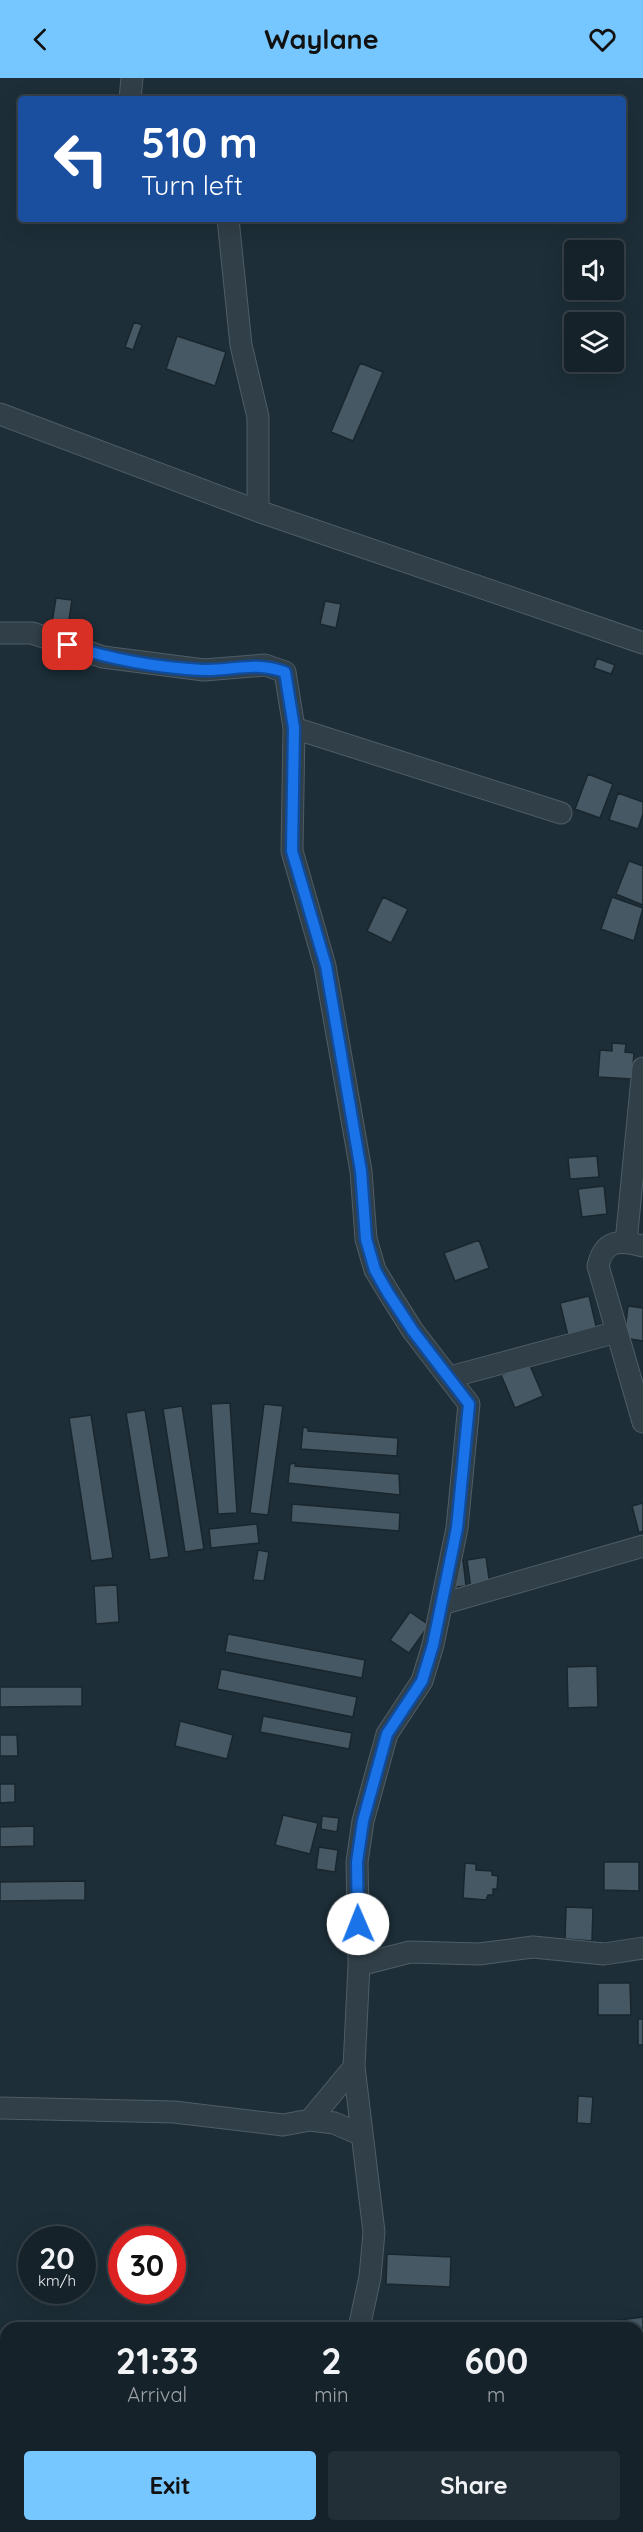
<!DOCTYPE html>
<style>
:root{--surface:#16222a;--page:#232f36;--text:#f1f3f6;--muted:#9ea4a8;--line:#353f47;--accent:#76c6ff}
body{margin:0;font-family:Quicksand,sans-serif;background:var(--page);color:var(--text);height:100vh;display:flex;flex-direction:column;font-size:22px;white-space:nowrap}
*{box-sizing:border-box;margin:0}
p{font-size:20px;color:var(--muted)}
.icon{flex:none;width:33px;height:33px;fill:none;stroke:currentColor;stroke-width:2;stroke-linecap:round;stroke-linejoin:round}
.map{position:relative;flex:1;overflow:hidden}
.panel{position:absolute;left:0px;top:2244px;width:644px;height:210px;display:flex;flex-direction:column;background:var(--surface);border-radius:18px 18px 0 0;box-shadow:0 6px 24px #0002,0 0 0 2px var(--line)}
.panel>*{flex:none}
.hud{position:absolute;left:18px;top:18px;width:608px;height:126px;border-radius:6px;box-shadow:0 6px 24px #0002,0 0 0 2px var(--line);background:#1a4fa0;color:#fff;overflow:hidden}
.buttons{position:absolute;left:564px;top:162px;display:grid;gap:12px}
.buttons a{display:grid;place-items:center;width:60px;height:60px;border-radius:6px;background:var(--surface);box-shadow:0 6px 24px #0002,0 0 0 2px var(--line);font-size:30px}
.speed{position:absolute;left:18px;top:2148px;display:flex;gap:12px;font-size:30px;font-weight:700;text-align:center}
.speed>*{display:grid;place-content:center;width:78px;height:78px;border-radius:50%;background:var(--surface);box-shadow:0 6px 24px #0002,0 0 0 2px var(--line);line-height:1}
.speed small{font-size:15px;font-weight:400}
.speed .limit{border:9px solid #d22;background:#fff;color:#111}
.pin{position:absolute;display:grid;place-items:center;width:51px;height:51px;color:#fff;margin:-26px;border-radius:12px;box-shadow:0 3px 9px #0006}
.me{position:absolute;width:66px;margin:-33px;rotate:359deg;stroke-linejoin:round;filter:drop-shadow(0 0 4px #0008)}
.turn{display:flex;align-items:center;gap:21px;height:126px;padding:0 24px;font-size:27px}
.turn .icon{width:78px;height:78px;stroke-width:2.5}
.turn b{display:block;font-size:42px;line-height:51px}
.eta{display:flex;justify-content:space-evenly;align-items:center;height:102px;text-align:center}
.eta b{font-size:36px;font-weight:700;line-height:42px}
.primary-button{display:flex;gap:12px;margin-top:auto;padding:12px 24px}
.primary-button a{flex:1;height:69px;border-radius:6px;background:var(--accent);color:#111;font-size:24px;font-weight:700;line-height:69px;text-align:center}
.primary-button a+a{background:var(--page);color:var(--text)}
header{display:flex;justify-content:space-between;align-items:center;height:78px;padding:0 24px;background:var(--accent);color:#111;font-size:27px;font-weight:700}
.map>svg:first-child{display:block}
.building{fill:#455864;stroke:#19262e;stroke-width:1.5}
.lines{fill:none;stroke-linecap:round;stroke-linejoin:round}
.street-casing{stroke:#4e5d66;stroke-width:23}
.street{stroke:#313f48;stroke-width:21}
.route-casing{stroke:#114b97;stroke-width:15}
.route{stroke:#1a73e8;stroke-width:10}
</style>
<header><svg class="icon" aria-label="back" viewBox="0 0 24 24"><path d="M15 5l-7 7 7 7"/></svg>Waylane<svg class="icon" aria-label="heart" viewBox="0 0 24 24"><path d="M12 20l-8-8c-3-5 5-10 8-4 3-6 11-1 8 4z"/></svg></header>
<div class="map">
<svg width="643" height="2454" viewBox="0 0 643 2454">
<rect width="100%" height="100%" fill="#1d2e38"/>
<!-- building -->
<path class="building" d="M134,244L142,247L133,272L125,269Z
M177,258L226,274L215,308L166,291Z
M360,285L383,294L353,363L331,354Z
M56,520L72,522L68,548L52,545Z
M325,523L341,526L336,550L320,546Z
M597,580L615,587L611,596L594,590Z
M588,696L613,706L600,740L575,731Z
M618,715L643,724V736L638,751L609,742Z
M629,783L643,788V827L616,816Z
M383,819L408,831L391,865L367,853Z
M612,819L643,830L634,863L601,851Z
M612,965L626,966L625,974L634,975L632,1001L598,999L600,972L612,973Z
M597,1078L599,1099L570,1101L568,1080Z
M604,1108L607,1136L582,1139L578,1111Z
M479,1162L489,1190L455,1203L444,1175Z
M589,1218L597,1252L568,1258L560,1225Z
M628,1228L643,1230V1263L624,1260Z
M529,1285L543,1318L515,1330L501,1297Z
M230,1325L237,1435L218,1436L211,1326Z
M264,1326L283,1328L268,1437L250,1435Z
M182,1328L204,1471L185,1474L163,1331Z
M145,1332L169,1479L150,1482L126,1335Z
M91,1337L113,1480L91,1483L69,1340Z
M303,1349L308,1350V1353L398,1360L397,1378L301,1371Z
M296,1385L295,1388L399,1396L400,1417L288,1405L290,1386Z
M643,1425V1453L639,1455L632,1428Z
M292,1426L400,1435L399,1453L291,1444Z
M257,1446L259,1465L211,1470L209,1451Z
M258,1472L269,1474L264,1503L253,1502Z
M486,1479L490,1508L471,1511L467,1482Z
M463,1482L466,1508L455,1509L452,1483Z
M117,1507L119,1544L96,1546L94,1508Z
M410,1534L429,1547L409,1575L390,1562Z
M228,1556L365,1582L362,1600L225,1574Z
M597,1588L598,1629L568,1630L567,1589Z
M221,1591L357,1619L353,1639L217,1611Z
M0,1609H82V1628L0,1629Z
M263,1638L352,1655L349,1671L260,1654Z
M180,1643L233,1657L227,1681L175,1668Z
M0,1657H17L18,1678H0Z
M0,1706H15V1724L0,1725Z
M283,1737L318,1745L310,1776L275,1767Z
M322,1738L339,1740L337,1754L321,1751Z
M34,1748V1768L0,1769V1749Z
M319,1769L338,1772L335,1794L316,1791Z
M604,1784H639V1813L604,1812Z
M465,1785L476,1786V1792L492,1793V1797L498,1798L497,1811H493V1817H488L486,1822L463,1820Z
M85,1803V1822L0,1823V1804Z
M566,1829L593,1830L592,1863L565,1861Z
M598,1905H630L631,1937H598Z
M638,1941H643V1967H638Z
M578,2018L593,2019L591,2046L577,2045Z
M387,2176L451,2179L450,2209L386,2206Z
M643,2239V2259H638V2250H598L597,2245Z
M638,2270H643V2287L638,2288Z
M638,2341H643V2360L638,2359Z
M200,2448H228L211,2454H202Z
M392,2448H423L424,2450L393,2454Z"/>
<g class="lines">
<defs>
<path id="street" d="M130,21L132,0
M228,141L241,267L258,339V433
M0,336L258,433L643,565
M0,555H32L103,579L204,592L265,587L285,594L294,650L292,773L325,888L361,1093L366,1161L375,1192L389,1215L413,1253L469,1326L457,1450L433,1567L422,1603L387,1656L363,1743L357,1784L359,1887L354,1989L374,2154L370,2199L359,2250
M294,650L561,735
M626,1164L643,990
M643,1168C620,1162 604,1161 598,1188L643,1344
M450,1299L617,1254
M442,1526L643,1468
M359,1887L410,1874L479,1876L533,1869L604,1876L643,1870
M0,2030L174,2034L283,2047L310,2042L334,2045L362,2057
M310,2042L354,1989
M368,2448L369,2454"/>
</defs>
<!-- street casing -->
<use href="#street" class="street-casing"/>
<!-- street -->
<use href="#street" class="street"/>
</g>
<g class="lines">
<defs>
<path id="route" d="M68,567C109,581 159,590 203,592C234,593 252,583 285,594L294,650L292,773L326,888L361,1093L366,1161L375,1192L388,1215L413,1253L469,1326L457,1450L433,1567L422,1603L387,1656L363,1743L357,1784L358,1846"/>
</defs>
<!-- route casing -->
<use href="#route" class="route-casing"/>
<!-- route -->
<use href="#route" class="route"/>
</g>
</svg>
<div class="buttons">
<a><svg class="icon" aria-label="sound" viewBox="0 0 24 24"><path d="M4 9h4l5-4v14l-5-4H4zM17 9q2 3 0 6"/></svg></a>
<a><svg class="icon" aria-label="layers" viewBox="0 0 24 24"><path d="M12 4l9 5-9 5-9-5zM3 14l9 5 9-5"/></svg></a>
</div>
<div class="speed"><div>20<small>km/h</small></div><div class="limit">30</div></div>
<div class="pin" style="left:68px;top:567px;background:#d93025"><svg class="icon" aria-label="arrive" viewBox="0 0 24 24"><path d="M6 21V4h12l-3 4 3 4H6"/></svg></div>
<svg class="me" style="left:358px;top:1846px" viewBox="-20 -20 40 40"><circle r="19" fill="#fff"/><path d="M0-13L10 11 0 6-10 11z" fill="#1a73e8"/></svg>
<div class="hud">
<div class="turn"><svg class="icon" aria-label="left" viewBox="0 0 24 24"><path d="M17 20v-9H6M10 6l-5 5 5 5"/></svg><div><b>510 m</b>Turn left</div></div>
</div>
<section class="panel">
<div class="eta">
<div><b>21:33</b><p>Arrival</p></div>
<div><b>2</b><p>min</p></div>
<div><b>600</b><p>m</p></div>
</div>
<div class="primary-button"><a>Exit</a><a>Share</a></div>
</section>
</div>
